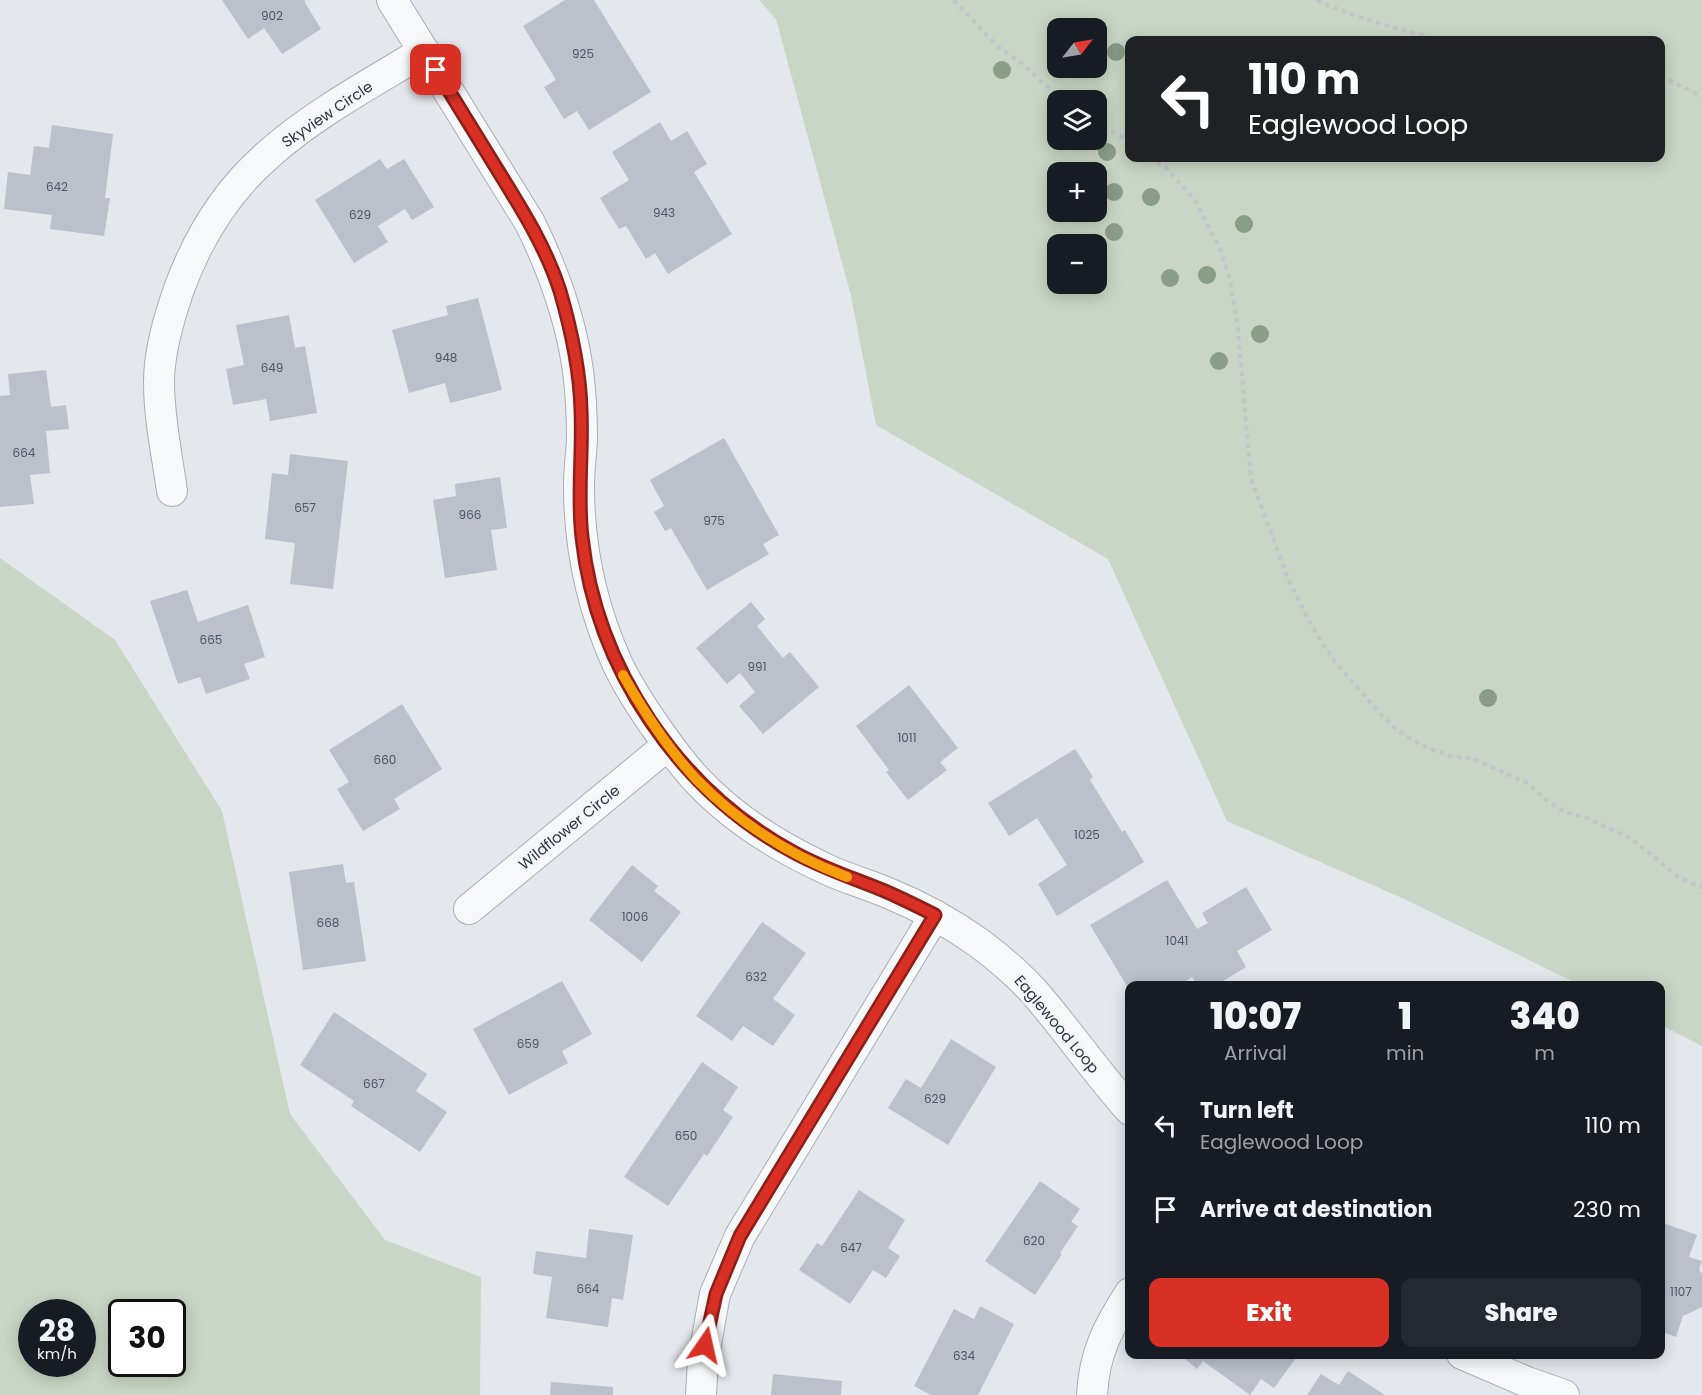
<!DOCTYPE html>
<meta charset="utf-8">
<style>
:root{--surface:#171b24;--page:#242831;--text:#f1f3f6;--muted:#9ea1a6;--accent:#d93025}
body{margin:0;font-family:Poppins,sans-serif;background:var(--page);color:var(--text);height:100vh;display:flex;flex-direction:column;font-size:22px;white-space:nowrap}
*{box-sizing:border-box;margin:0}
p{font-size:20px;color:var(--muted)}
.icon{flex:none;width:33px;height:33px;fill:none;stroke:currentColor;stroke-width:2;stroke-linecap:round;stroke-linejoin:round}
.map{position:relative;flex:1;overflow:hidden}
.sheet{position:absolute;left:1125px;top:981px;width:540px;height:378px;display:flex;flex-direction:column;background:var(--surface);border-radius:12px;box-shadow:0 3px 15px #0003}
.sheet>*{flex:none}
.guide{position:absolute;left:1125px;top:36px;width:540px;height:126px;border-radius:12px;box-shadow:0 3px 15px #0003;background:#202124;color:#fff;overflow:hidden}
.needle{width:39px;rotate:59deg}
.controls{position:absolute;left:1047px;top:18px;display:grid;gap:12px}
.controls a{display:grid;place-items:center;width:60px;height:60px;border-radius:12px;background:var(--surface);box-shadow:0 3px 15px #0003;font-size:30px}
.speed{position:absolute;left:18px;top:1299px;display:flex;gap:12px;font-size:30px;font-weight:700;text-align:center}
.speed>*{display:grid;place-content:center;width:78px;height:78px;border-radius:50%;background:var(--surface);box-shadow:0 3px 15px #0003;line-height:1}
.speed small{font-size:15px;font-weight:400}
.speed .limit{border:3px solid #111;border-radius:9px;background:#fff;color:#111}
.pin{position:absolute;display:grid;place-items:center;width:51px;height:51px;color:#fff;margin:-26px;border-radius:12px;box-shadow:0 3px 9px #0006}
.me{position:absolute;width:66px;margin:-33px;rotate:11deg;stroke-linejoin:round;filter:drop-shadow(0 0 4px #0008)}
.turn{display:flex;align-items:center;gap:21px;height:126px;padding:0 24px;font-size:27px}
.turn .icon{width:78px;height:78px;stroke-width:2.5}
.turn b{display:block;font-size:42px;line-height:51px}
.eta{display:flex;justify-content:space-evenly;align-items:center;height:102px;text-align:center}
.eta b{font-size:36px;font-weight:800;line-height:42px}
.action{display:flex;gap:12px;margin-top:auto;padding:12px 24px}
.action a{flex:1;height:69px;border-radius:12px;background:var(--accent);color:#fff;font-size:24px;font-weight:800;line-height:69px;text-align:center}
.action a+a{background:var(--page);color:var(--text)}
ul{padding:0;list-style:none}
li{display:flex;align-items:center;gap:18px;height:84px;padding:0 24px}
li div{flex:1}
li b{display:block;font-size:22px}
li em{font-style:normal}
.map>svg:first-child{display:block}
.green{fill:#c9d6c5;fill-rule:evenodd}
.building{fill:#bbc0ca}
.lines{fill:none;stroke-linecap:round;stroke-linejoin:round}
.street-casing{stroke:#a9aeb7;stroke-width:32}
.path{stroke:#c2c5cb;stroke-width:4;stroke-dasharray:4.5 4.5;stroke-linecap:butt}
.street{stroke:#f7f8fa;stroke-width:30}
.tree{fill:#899d89}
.route-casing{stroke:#8d1f18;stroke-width:15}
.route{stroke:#d93025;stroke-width:10}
.slow{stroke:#f59e0b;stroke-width:10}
.labels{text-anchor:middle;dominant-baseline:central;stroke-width:6;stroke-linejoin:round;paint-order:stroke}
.number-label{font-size:12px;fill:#4f5766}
.street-label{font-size:15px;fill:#2b3445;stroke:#f4f6f9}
</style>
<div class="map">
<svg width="1702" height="1395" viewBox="0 0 1702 1395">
<rect width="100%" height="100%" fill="#e4e7ec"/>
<!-- green -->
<path class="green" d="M759,0H1702V1046L1661,1025L1660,986L1580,985L1402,898L1227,821L1108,559L876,425L851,296L776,19ZM1058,28H1096V68H1058ZM1130,40H1660V158H1130ZM1058,100H1096V140H1058ZM1058,172H1096V212H1058ZM1058,244H1096V284H1058Z
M0,558L115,640L222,811L290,1114L385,1240L481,1277L480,1395H0ZM82,1312V1364H32V1312ZM172,1312V1364H122V1312Z"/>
<!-- building -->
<path class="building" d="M222,0H306L304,1L321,29L282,54L264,28L248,39Z
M565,0H594L651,92L589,130L577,111L564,119L544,87L556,80L523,26Z
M660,122L671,141L687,131L707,164L694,172L732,234L668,274L655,253L646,259L626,226L619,229L600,198L629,180L612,152Z
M52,125L113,134L105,198H110L104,236L50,229L52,215L4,209L8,172L30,175L34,146L49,148Z
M380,159L387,169L404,159L434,207L412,220L405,209L378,226L388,242L354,263L315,200Z
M478,298L502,390L450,403L445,383L409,393L392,330L448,315L446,306Z
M289,315L295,348L305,346L317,413L270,421L266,399L233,405L226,369L244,365L236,325Z
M46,370L51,407L66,405L69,429L46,431L50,473L30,475L34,504L0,507V396L10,395L8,374Z
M724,438L779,535L763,544L769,554L707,590L671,528L665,531L654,512L664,506L650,480Z
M290,454L348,461L333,589L290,584L295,543L265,539L272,473L288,475Z
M500,477L507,528L491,530L497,570L445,578L433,500L456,496L455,484Z
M187,590L198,622L248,605L265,657L244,664L250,679L206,694L200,677L178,684L150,601Z
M751,602L765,619L757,626L783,658L790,652L819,687L763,734L739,706L755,692L740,673L727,684L696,648Z
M909,685L958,748L940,762L947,770L908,800L886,772L889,770L856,726Z
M402,704L442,769L394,799L400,809L363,831L337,789L349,782L329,750Z
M1075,749L1093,777L1090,780L1122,832L1125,830L1144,862L1057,916L1038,884L1067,865L1037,818L1009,836L988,803Z
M343,864L346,883L354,882L366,961L303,970L289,872Z
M632,865L658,886L654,891L681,912L642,962L589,920Z
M1167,880L1197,929L1208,923L1202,913L1246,887L1272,930L1237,951L1246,967L1215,986H1198L1192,977L1178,986H1130V991L1090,925Z
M762,922L806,953L773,999L795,1015L773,1046L743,1026L732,1041L696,1016Z
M562,981L592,1034L562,1051L568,1063L509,1095L473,1029Z
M334,1012L427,1074L416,1091L447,1112L420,1152L351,1106L354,1101L300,1065Z
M951,1039L996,1067L948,1145L888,1108L906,1079L921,1088Z
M702,1062L738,1087L723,1110L733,1117L707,1156L704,1154L668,1206L624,1177Z
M1040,1181L1080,1209L1071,1222L1078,1226L1060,1253L1062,1254L1035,1295L985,1261Z
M859,1190L905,1220L888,1248L900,1256L886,1278L873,1270L850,1304L799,1270L817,1243L822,1246Z
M1660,1222L1697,1235L1689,1257L1702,1261L1699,1269L1702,1275V1307L1683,1316L1676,1337L1660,1331Z
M589,1229L633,1235L623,1300L612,1298L608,1327L546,1318L552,1277L533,1274L536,1251L586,1258Z
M980,1306L1014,1324L978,1395H931L914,1386L954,1309L974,1319Z
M1179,1354H1299L1274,1388L1261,1379L1250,1395L1203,1361L1197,1369Z
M1348,1371L1385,1395H1307L1321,1374L1339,1385Z
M773,1374L842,1381L841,1395H771Z
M551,1382L613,1387V1395H550Z"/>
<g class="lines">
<defs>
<path id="street" d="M392,0L530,223C553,270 571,319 578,371C581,394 582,417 582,440C581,456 579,471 579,486C579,549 592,608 618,665C629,688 643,709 657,729C669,746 682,764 696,779C731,817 777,846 824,868C844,878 867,884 888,893C920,906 951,923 979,943C999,958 1019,975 1035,993C1068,1031 1096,1072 1130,1110
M172,491C167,455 159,419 159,382C159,351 169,318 179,289C198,237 227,190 269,154C315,113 372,83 424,51
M469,909L668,745
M1462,1354L1527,1382L1564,1395
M701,1395L703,1360L715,1294L740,1236L935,915
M1092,1395C1094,1354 1108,1327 1130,1293"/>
</defs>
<!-- street casing -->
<use href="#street" class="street-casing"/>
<!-- path -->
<path class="path" d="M954,0L997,46L1024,65L1044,84L1066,100
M1317,0C1357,19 1399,29 1441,40
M1660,78L1669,80L1702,96
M1096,122L1130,142
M1149,158L1165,167L1194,199L1221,251L1230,280L1238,330L1251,479L1289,581L1310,623L1332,658L1381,715L1395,728L1411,739L1426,747L1450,756L1474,759L1529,784L1545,799L1565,812L1587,818L1632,839L1677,876L1702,888"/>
<!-- street -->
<use href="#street" class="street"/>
</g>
<!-- trees -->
<g class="tree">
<circle cx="1116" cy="52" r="9"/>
<circle cx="1002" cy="70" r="9"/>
<circle cx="1107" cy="152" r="9"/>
<circle cx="1114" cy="192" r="9"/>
<circle cx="1151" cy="197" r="9"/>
<circle cx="1244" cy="224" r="9"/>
<circle cx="1114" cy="232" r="9"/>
<circle cx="1207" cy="275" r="9"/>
<circle cx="1170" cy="278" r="9"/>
<circle cx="1260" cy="334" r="9"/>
<circle cx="1219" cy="361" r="9"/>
<circle cx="1488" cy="698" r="9"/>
</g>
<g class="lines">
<defs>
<path id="route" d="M436,70C456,103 477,136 497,169C521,208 546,247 560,291C571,329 580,370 581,410C583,453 577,495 582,537C596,668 679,791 795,853C824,869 856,879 887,892C903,899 919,907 935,915L740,1236L716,1294L705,1345"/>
</defs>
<!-- route casing -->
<use href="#route" class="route-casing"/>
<!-- route -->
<use href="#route" class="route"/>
<!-- slow -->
<path class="slow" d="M623,675C644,712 668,749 697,780C739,823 791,856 847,877"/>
</g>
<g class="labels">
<!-- number labels -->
<g class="number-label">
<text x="272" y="15">902</text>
<text x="583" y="53">925</text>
<text x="57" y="186">642</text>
<text x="664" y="212">943</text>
<text x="360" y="214">629</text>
<text x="446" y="357">948</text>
<text x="272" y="367">649</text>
<text x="24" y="452">664</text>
<text x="305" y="507">657</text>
<text x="470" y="514">966</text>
<text x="714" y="520">975</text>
<text x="211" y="639">665</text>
<text x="757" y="666">991</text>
<text x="907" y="737">1011</text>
<text x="385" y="759">660</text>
<text x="1087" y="834">1025</text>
<text x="635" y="916">1006</text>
<text x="328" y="922">668</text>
<text x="1177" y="940">1041</text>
<text x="756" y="976">632</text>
<text x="528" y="1043">659</text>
<text x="374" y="1083">667</text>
<text x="935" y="1098">629</text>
<text x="686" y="1135">650</text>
<text x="1034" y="1240">620</text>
<text x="851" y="1247">647</text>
<text x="588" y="1288">664</text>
<text x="1681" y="1291">1107</text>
<text x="964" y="1355">634</text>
</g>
<!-- street labels -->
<g class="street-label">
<text transform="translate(327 114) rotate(-34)">Skyview Circle</text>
<text transform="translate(569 827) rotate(-39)">Wildflower Circle</text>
<text transform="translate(1057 1024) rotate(50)">Eaglewood Loop</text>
</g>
</g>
</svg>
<div class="controls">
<a><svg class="needle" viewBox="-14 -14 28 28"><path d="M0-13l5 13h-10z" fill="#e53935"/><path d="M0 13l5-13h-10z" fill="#9ea1a6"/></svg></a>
<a><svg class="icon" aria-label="layers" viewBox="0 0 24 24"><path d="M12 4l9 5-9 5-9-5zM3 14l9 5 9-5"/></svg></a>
<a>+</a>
<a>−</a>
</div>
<div class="speed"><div>28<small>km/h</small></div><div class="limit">30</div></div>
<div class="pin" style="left:436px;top:70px;background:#d93025"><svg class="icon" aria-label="arrive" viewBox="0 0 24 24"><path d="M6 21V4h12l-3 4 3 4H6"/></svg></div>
<svg class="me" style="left:705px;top:1345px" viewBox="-20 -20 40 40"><path d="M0-17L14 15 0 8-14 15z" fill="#d93025" stroke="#fff" stroke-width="4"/></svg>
<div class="guide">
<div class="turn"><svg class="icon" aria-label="left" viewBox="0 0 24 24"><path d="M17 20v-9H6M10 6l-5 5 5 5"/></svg><div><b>110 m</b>Eaglewood Loop</div></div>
</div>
<section class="sheet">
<div class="eta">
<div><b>10:07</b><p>Arrival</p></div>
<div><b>1</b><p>min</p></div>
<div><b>340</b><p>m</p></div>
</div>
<ul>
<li><svg class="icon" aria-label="left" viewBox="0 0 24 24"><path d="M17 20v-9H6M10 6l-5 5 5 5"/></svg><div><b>Turn left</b><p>Eaglewood Loop</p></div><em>110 m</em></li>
<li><svg class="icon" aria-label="arrive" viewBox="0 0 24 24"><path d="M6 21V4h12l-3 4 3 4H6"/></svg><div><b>Arrive at destination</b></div><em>230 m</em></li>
</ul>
<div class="action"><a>Exit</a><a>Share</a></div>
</section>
</div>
